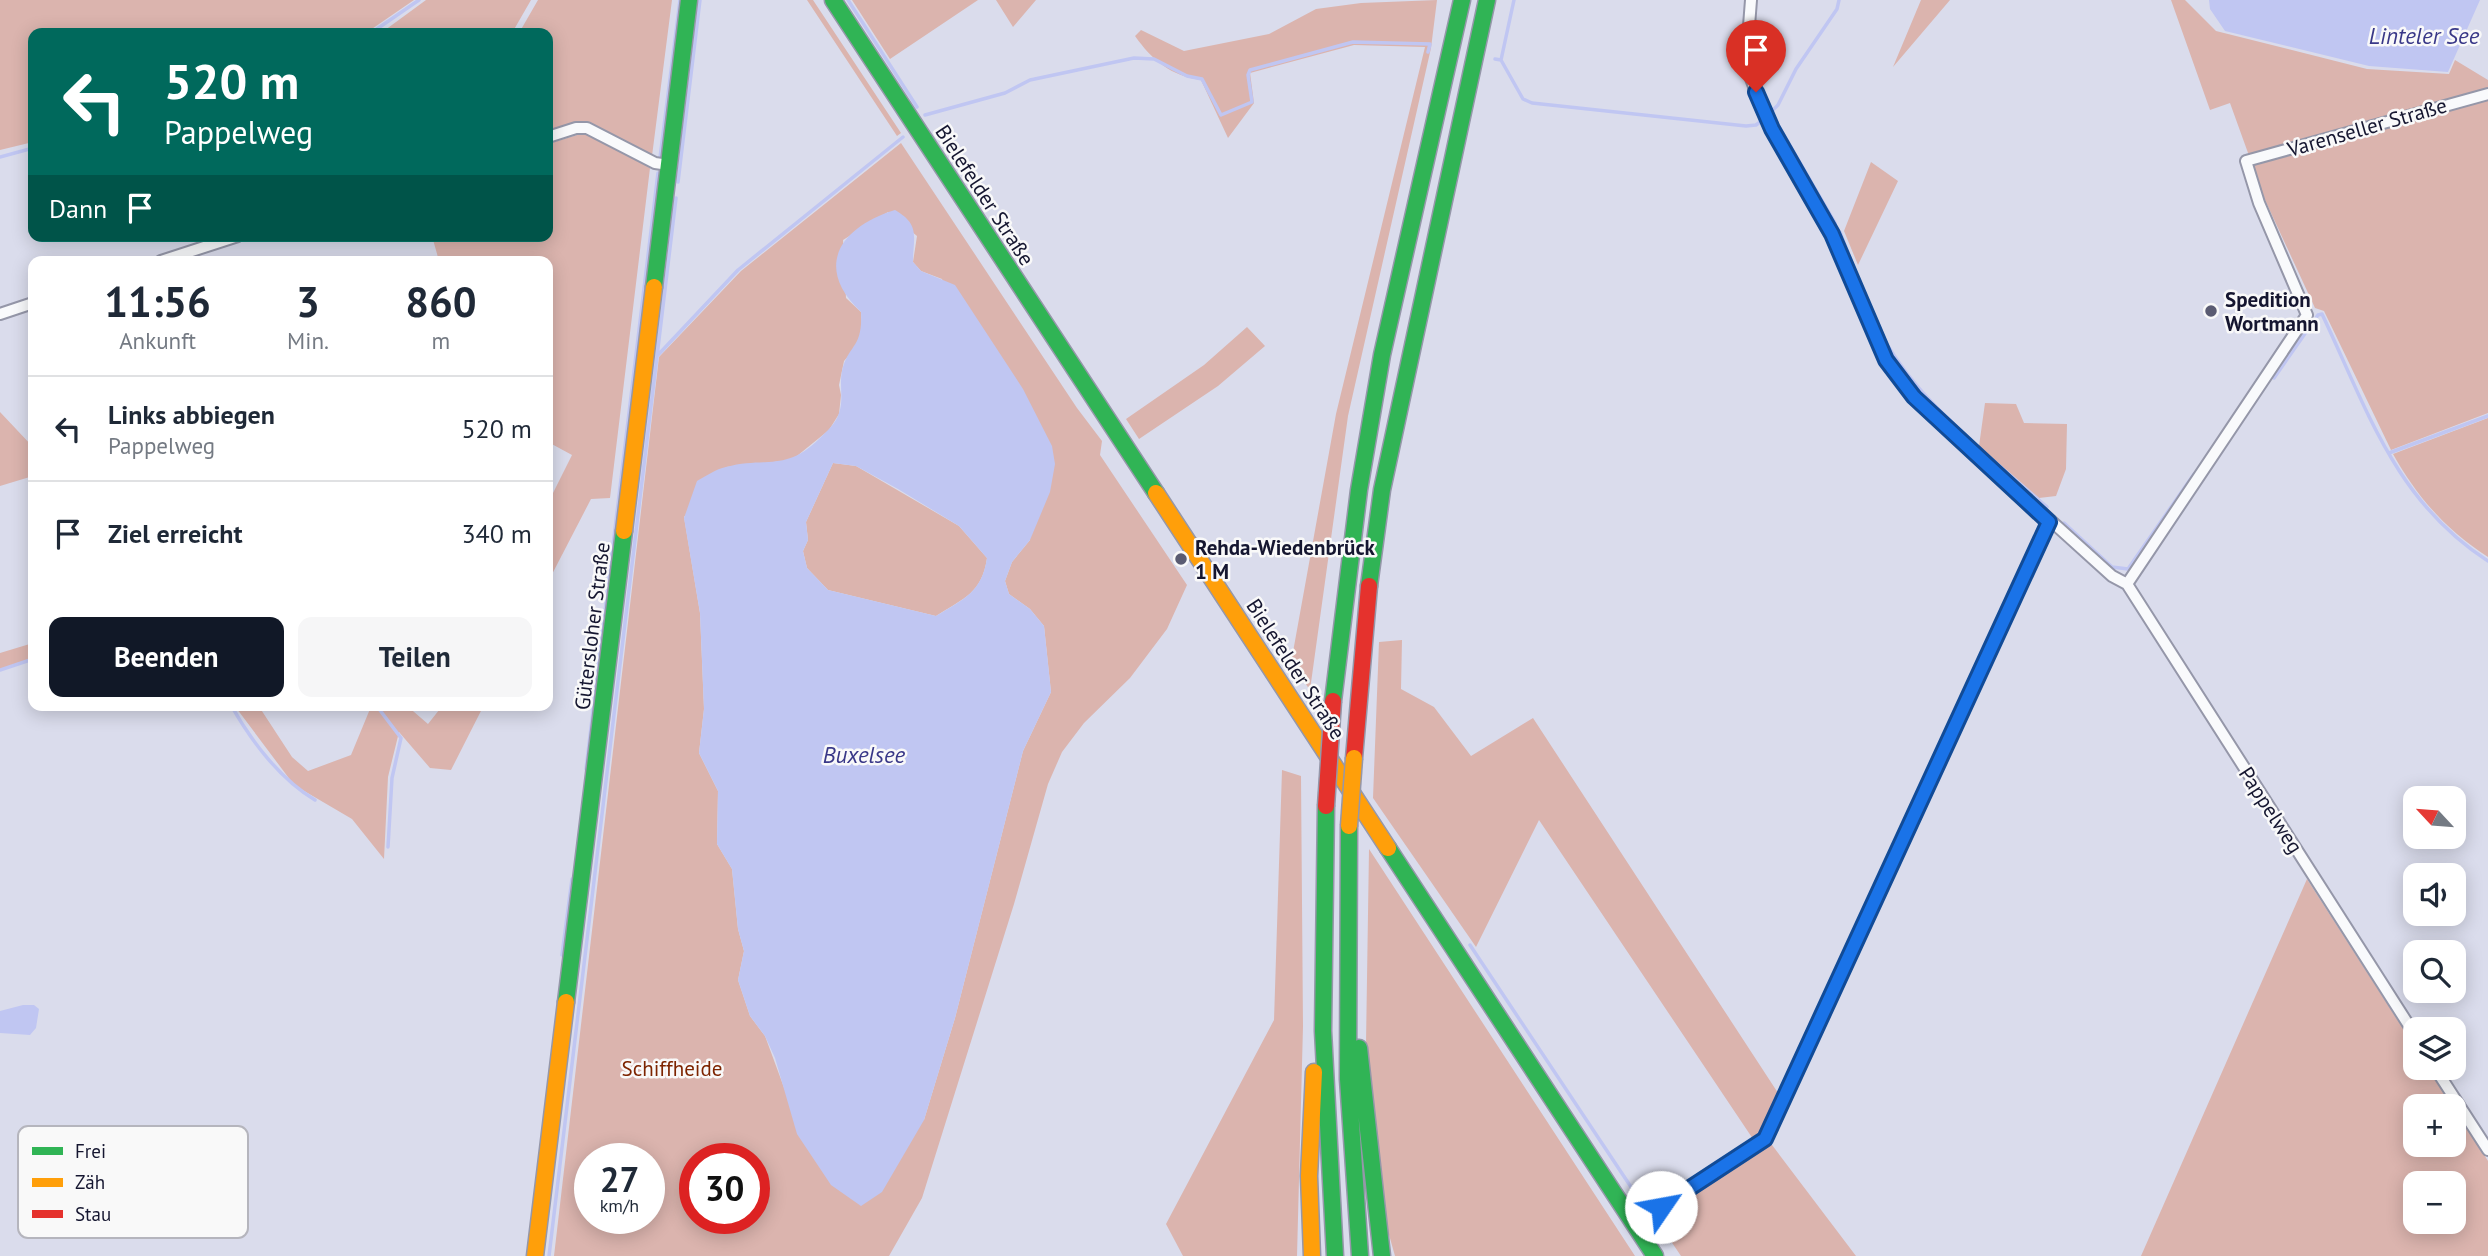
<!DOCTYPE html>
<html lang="de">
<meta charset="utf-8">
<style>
:root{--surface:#fff;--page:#f6f6f7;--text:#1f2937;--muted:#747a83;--line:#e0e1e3;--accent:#111827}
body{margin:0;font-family:"PT Sans",sans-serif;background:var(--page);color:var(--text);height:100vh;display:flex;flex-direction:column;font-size:26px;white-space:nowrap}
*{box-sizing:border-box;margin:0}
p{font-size:23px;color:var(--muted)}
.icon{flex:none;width:38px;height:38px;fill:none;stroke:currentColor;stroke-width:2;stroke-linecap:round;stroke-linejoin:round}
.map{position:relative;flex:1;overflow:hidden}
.sheet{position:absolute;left:28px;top:256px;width:525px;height:455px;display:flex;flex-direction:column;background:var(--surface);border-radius:14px;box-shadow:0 4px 18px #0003}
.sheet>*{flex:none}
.top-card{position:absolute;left:28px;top:28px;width:525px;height:214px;border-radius:14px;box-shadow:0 4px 18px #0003;background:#00695c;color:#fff;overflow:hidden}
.needle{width:46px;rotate:296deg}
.controls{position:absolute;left:2403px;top:786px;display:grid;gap:14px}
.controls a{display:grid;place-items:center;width:63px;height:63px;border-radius:14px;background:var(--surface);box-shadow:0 4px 18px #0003;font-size:35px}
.speed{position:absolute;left:574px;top:1143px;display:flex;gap:14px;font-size:35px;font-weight:700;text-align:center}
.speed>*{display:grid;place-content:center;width:91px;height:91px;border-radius:50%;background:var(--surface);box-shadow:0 4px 18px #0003;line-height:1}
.speed small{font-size:18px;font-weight:400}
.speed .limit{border:10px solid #d22;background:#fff;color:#111}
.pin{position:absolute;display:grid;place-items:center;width:60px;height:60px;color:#fff;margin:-72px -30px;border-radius:50% 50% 50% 0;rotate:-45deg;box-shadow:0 0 7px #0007}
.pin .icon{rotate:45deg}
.me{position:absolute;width:77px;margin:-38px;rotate:57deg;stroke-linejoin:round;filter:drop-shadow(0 0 5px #0008)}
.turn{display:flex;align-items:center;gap:24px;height:147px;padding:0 21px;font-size:32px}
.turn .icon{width:91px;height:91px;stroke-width:2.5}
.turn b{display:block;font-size:49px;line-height:60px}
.then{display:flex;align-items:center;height:66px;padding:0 21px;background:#0003;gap:14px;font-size:26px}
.eta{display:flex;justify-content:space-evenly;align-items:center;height:119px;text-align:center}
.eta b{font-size:42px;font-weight:700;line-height:49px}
.primary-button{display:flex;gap:14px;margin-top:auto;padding:14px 21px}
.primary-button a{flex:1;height:80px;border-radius:14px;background:var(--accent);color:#fff;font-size:28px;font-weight:700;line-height:80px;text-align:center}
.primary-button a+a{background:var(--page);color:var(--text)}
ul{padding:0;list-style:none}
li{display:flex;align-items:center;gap:21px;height:105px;padding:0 21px;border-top:2px solid var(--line)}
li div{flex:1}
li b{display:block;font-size:26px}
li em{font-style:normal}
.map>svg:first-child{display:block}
.green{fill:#dbb4ae;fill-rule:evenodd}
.water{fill:#c0c6f2;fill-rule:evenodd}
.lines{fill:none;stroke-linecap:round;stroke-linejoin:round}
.stream{stroke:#c0c6f2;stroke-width:3.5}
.street-casing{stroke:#9597a9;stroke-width:14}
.fast-casing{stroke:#9597a9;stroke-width:19}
.slow-casing{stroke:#9597a9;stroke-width:19}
.jam-casing{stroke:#9597a9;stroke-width:19}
.street{stroke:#f9fafc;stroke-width:10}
.fast{stroke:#30b455;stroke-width:16}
.slow{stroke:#ff9f0a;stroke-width:16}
.jam{stroke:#e5322d;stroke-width:16}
.slow-bridge-casing{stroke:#9597a9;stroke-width:19;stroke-linecap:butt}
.jam-bridge-casing{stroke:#9597a9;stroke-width:19;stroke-linecap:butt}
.slow-bridge{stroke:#ff9f0a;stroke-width:16}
.jam-bridge{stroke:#e5322d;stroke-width:16}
.route-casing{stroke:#114b97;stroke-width:18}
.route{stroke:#1a73e8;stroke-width:12}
.poi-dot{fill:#5a5b72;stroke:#f9f9f9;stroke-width:2.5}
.labels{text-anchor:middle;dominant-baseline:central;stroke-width:5;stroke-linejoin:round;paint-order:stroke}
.street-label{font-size:21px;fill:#151630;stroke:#f9f9f9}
.poi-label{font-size:21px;font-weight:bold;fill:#151630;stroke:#f9f9f9;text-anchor:start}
.park-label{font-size:21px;fill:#7d2400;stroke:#f9f9f9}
.water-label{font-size:23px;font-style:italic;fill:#393888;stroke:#f9f9f9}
.key{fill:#f9f9f9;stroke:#b5b5bd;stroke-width:2}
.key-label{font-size:19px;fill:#151630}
</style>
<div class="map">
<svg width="2488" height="1256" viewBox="0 0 2488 1256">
<rect width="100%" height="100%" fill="#dadcec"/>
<!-- green -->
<path class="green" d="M0,0H414L366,33H33V142L0,150Z
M426,0H531L512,33H381Z
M538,0H672L652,156L588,124L548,133V33H519Z
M807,0H813L901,133L897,136Z
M852,0H978L890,59Z
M996,0H1036L1013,27Z
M1437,0L1431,48L1348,416L1310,690L1291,663L1336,414L1425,47L1354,45L1250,73L1254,103L1228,138L1201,80C1171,76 1152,60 1135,36L1141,30L1184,51L1269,34L1316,9L1361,3Z
M1921,0H1950L1893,67Z
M2171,0H2185L2216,31L2367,69L2449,74L2455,60L2488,80V413L2391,450L2324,311L2315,308L2265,200L2230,103L2210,110Z
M577,135H593L650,168L610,498L591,499L548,582V503L572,455L548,442V261H439L432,236H548V144Z
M901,143L1077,408L1102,441L1100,455L1187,585L1167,629L1130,678L1084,723L1062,752L1048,784L1014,904L922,1198L889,1256H554L659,357L741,271ZM888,212L917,236L913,262L921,271L942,279L1030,540L1012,562L1005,581L1009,594L1030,609L1044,626L1051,692L1023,751L955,1018L924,1120L786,1093L765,1036L750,1016L738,980L744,951L738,929L732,869L717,844L718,791L699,753L704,709L700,613L684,517L726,467L792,460L829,430L839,414L841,395L839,385L844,361L857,346L862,329L861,312L846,298L843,240ZM590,1158H649V1218H590ZM695,1158H754V1218H695Z
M1871,162L1898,181L1858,265L1844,231Z
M1247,327L1265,346L1218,386L1139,439L1126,419L1204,365Z
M1985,403L2016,404L2024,423L2067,424L2066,469L2056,496L2039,498L1979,446Z
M0,412L33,447V476L0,486Z
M2488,418V557C2446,530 2417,497 2393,454Z
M833,463L856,466L959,526L987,558C982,593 964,598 936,616L828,590L807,568L803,551L808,540L806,522Z
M1402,640L1401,689L1434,707L1471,756L1533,718L1780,1096L1762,1132L1753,1139L1539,820L1476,947L1373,798L1379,642Z
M33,643V659L0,671V653Z
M234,705H258L292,757L308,771L351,755L370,709L367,705H406L428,724L443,705H484L451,770L430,768L399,732L388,777L384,859L352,819L294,785Z
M1282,770L1301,776L1303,1026L1297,1256H1183L1166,1224L1274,1020Z
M1369,849L1635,1256H1395L1386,1224L1366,1044Z
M2307,879L2415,1047V1068H2428L2453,1106H2415V1144H2454V1107L2488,1161V1256H2141ZM2415,1183H2454V1222H2415Z
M1769,1141L1856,1256H1681L1656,1219Z"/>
<!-- water -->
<path class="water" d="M2209,0H2480L2448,72L2369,66L2225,31L2210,9Z
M895,210C921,225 913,237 913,262L921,271L955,285L1023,389L1052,446L1055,464L1050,492L1030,540L1012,562L1005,581L1009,594L1030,609L1044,626L1051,692L1023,751L955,1018L924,1120L882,1192L861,1206L831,1185L797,1134L775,1058L765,1036L750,1016L738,980L744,951L738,929L732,869L717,844L718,791L699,753L704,709L700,613L684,518L697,481C706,476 716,469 726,467C765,456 785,473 820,438C827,431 836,423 839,413C844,399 839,385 842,371C848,344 863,349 861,312C813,267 840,227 895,210ZM833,463L856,466L898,489L959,526L987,558C982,592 964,599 936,616L828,590L807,568L803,551L808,540L806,522Z
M23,1005H34L39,1009L36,1028L30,1035L0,1033V1011Z"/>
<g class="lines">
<!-- stream -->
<path class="stream" d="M848,0L917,107
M371,33L419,0
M1495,59L1501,60L1523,99L1532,103L1746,126L1756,125L1764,119
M1501,60L1514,0
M1770,113L1778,105L1796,69L1837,9L1839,0
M1771,113L1835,223
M925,115L1005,93L1030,80L1134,58L1154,59L1187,76L1202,79L1221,115L1252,102L1248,75L1250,70L1353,42L1430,44L1428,52
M0,157L33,148
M660,158L680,0
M678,182L700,0
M1840,232L1865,297
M181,261L190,258
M1877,327C1903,375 1931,404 1971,440
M657,356L738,270L903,137
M2274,378L2318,315L2322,314C2367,409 2395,501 2488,561
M1981,450L2047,507
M2389,453L2488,416
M2064,523L2112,567L2128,569L2194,474
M0,670L33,659
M231,705C251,741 280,779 315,800
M376,705L401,738L392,778L388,847
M586,769L658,173
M1470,945L1645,1208
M562,955L572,879
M549,1256L676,198"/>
<defs>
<path id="street" d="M1751,0L1746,65L1756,92L1771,129L1832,234L1886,360L1914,397L2112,576L2127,584L2415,1035
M548,137L576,128H587L655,163L669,165
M161,261L238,236
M0,314L33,303
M2127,584L2307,315L2259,203L2246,161L2488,94
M2435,1068L2488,1150
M1635,1225L1765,1138L2049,522"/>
<path id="fast" d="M833,0L1156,493
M654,287L689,0
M1369,586L1382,490L1487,0
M1333,701L1359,490L1382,355L1462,0
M1326,806L1323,1031L1335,1256
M1349,826L1348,1079L1360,1256
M1388,848L1655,1256
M566,1002L624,531
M1359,1048L1382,1256"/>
<path id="slow" d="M1156,493L1388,848
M624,531L654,287
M535,1256L566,1002
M1312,1256L1309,1176L1314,1072"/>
<path id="jam" d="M1354,758L1369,586"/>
</defs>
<!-- street casing -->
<use href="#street" class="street-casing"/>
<!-- fast casing -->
<use href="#fast" class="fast-casing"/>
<!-- slow casing -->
<use href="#slow" class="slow-casing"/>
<!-- jam casing -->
<use href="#jam" class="jam-casing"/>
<!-- street -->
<use href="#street" class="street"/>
<!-- fast -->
<use href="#fast" class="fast"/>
<!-- slow -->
<use href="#slow" class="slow"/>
<!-- jam -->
<use href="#jam" class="jam"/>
<defs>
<path id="slow-bridge" d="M1349,826L1354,758"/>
<path id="jam-bridge" d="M1326,806L1333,701"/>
</defs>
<!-- slow-bridge casing -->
<use href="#slow-bridge" class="slow-bridge-casing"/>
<!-- jam-bridge casing -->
<use href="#jam-bridge" class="jam-bridge-casing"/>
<!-- slow-bridge -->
<use href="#slow-bridge" class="slow-bridge"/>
<!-- jam-bridge -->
<use href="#jam-bridge" class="jam-bridge"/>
</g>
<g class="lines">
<defs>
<path id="route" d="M1661,1207L1765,1139L2049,522L1914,397L1886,360L1832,234L1772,129L1756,92"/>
</defs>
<!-- route casing -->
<use href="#route" class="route-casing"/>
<!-- route -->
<use href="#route" class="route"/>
</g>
<!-- markers -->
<g class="poi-dot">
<circle cx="2211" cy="311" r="7"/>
<circle cx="1181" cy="559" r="7"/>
</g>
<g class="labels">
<!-- street labels -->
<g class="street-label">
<text transform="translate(2367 127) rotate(-16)">Varenseller Straße</text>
<text transform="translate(985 195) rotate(57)">Bielefelder Straße</text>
<text transform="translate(592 626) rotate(-83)">Gütersloher Straße</text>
<text transform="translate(1296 669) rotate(57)">Bielefelder Straße</text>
<text transform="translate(2271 810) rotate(57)">Pappelweg</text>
</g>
<!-- poi labels -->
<g class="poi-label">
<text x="2225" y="299">Spedition<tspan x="2225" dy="24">Wortmann</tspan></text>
<text x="1195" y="547">Rehda-Wiedenbrück<tspan x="1195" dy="24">1 M</tspan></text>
</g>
<!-- park labels -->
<g class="park-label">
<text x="672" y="1068">Schiffheide</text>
</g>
<!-- water labels -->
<g class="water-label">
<text x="2424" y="35">Linteler See</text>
<text x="864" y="754">Buxelsee</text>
</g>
</g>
<!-- legend -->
<rect x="18" y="1126" width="230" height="112" rx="10" class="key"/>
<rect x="32" y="1147" width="31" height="8" fill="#30b455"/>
<rect x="32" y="1178" width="31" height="9" fill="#ff9f0a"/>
<rect x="32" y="1210" width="31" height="8" fill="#e5322d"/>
<g class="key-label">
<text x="75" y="1158">Frei</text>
<text x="75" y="1189">Zäh</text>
<text x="75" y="1221">Stau</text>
</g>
</svg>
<div class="controls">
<a><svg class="needle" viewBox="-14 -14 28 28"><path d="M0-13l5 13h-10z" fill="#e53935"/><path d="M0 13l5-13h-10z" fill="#747a83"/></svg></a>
<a><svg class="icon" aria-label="sound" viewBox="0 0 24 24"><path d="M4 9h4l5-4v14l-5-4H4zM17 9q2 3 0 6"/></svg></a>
<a><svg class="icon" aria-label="search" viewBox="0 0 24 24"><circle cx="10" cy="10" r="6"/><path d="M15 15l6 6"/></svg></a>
<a><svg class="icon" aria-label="layers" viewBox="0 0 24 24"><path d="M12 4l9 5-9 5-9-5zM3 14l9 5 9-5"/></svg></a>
<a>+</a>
<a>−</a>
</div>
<div class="speed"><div>27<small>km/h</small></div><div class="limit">30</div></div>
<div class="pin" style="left:1756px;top:92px;background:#d93025"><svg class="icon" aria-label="arrive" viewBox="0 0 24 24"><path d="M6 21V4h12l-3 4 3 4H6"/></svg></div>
<svg class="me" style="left:1661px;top:1207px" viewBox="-20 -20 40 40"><circle r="19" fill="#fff"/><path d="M0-13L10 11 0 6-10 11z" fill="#1a73e8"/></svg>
<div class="top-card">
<div class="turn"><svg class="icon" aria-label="left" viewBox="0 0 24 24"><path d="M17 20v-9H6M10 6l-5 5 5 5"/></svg><div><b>520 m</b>Pappelweg</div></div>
<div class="then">Dann<svg class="icon" aria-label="arrive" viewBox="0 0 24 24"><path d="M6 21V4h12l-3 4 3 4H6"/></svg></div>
</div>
<section class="sheet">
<div class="eta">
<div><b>11:56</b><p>Ankunft</p></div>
<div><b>3</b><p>Min.</p></div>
<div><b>860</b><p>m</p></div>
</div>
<ul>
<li><svg class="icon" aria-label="left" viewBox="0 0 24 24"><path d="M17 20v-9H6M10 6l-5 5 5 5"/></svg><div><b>Links abbiegen</b><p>Pappelweg</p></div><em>520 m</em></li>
<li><svg class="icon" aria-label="arrive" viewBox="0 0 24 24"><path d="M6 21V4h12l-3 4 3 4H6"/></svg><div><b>Ziel erreicht</b></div><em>340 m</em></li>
</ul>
<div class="primary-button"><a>Beenden</a><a>Teilen</a></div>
</section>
</div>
